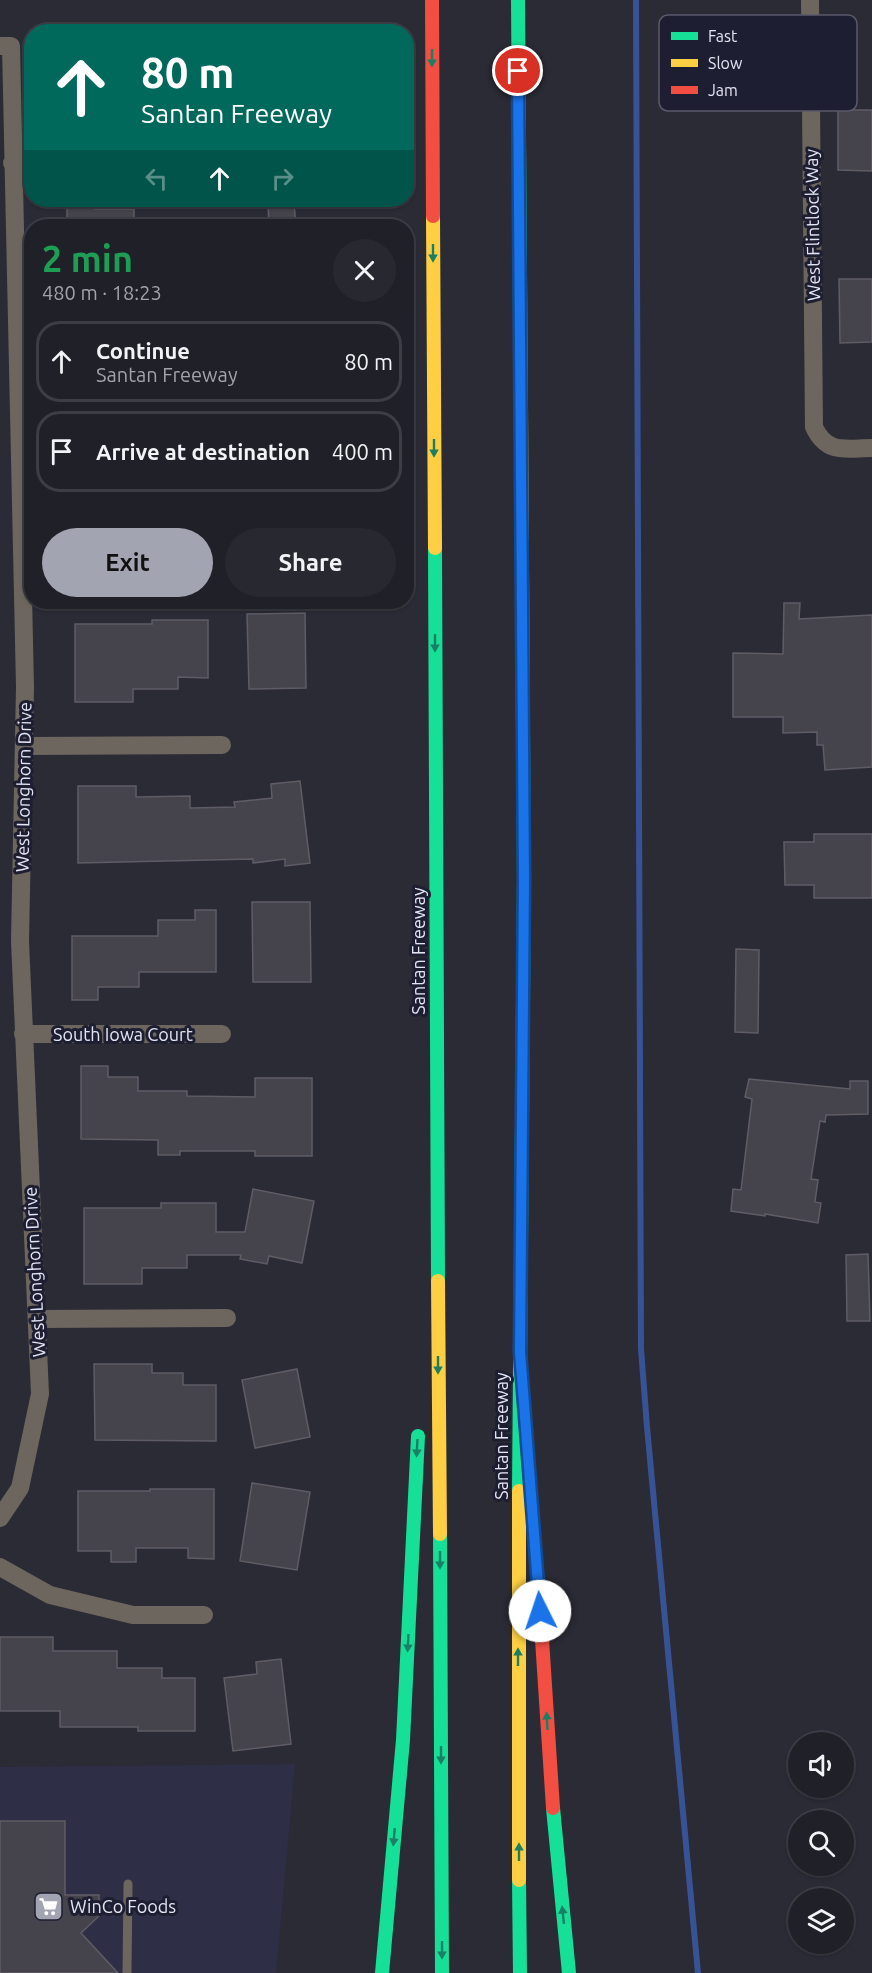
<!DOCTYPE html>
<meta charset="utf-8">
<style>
:root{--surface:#202028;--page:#282830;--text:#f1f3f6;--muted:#a2a3a8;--line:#3d3e45;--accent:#a3a4b1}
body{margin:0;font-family:Ubuntu,sans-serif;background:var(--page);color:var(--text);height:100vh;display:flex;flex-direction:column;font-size:22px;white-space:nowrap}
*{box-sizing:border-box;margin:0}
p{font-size:20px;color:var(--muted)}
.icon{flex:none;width:33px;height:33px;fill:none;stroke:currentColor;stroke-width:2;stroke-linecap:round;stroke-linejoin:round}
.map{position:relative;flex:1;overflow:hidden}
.sheet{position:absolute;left:24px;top:219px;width:390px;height:390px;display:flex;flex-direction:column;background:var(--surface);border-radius:24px;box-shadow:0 2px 4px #0004,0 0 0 2px var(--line)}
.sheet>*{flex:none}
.banner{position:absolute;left:24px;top:24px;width:390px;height:183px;border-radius:24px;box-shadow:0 2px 4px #0004,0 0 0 2px var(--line);background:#00695c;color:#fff;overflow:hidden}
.fabs{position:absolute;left:788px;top:1732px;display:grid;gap:12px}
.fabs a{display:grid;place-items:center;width:66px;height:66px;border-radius:50%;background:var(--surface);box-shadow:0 2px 4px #0004,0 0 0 2px var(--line);font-size:30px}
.pin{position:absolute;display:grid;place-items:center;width:51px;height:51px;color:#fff;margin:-26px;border:3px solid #fff;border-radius:50%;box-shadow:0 2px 6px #0007}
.me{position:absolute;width:66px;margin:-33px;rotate:356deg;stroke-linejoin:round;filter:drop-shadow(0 0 4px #0008)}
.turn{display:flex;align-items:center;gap:21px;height:126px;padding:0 18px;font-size:27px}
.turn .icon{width:78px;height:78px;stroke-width:2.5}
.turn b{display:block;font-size:42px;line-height:51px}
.lanes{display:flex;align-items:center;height:57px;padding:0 18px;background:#0003;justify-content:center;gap:30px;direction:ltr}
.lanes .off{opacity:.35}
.round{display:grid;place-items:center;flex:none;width:63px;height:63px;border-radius:32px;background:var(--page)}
.overview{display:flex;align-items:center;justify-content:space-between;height:102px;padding:0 18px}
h1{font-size:36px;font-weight:700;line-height:45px;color:#1e9e55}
.cta{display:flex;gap:12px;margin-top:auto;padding:12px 18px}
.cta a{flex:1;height:69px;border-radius:36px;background:var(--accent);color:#111;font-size:24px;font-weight:700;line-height:69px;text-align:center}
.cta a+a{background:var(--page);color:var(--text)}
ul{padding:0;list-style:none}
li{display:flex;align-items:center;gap:18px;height:81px;margin:0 12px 9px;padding:0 6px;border:3px solid var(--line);border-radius:24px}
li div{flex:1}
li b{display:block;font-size:22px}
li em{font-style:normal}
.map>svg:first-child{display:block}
.built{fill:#2e2e46}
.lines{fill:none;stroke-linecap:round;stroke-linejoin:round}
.stream{stroke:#375396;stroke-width:6}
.building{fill:#45434b;stroke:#5f5c65;stroke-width:1.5}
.lane{stroke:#6d665e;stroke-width:9}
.street{stroke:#6d665e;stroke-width:18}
.fast{stroke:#16e098;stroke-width:14}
.slow{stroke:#ffcf43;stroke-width:14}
.jam{stroke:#f24e42;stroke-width:14}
.oneway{fill:#1a7f64}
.route-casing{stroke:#114b97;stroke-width:15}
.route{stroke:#1a73e8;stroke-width:10}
.labels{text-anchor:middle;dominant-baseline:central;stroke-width:6;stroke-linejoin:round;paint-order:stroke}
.street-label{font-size:18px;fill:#e4e5f3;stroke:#1d1e31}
.poi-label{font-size:18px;fill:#e4e5f3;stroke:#1d1e31;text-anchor:start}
.key{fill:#1d1e31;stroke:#595a6b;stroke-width:1.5}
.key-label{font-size:16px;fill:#e4e5f3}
</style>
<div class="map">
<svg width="872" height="1973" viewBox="0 0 872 1973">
<rect width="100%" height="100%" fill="#2b2b36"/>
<!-- built -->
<path class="built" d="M295,1764L276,1973H0V1767Z"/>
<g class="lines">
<!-- stream -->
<path class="stream" d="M636,0L641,1349L647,1427L698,1973"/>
</g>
<!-- building -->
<path class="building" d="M838,110H872V171L838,170Z
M67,200H94L95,209H134V226H67Z
M294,203L296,226H269L268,205Z
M839,279H872V342L840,343Z
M784,603H800L799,619L872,615V767L825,770L823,745H817V732L783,733V717H733V653L783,654Z
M305,613L306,688L249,689L247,614Z
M152,620H208V678L178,677V689H133V702H75V624H152Z
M300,781L310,863L285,866V859L253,863V859L78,863V786H136V797L190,796V808L235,807L234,802L272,798L271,784Z
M814,834H872V898H814V885H785L784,842H814Z
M252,902H310L311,982H253Z
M195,910H216V972H139V987H98V1000H72V936H158V920H195Z
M736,949L759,950L758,1033L735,1032Z
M81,1066H108V1077H138V1091H187V1096L255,1097V1078H312V1156H255V1151H180V1155H158V1140L81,1139Z
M749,1079L850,1089V1081H868V1114L826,1115L825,1122L820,1121L811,1179L818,1180L815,1202L821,1203L818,1223L765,1214V1216L731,1211L733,1189L741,1190L752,1099L745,1097Z
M253,1189L314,1201L302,1263L269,1256L267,1264L240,1259L241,1255H187V1268H142V1284H84V1208H161V1203H216V1232H245Z
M868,1254L870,1321H847L846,1255Z
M94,1364H152V1373H183V1385H216V1441L95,1440Z
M297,1369L310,1437L255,1448L242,1380Z
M252,1483L310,1492L297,1570L240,1561Z
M150,1489H214V1559L188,1558V1548H136V1562H111V1551H78V1491H150Z
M0,1637H53V1651H117V1668H162V1678H195V1731H138V1727H60V1711H0Z
M281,1659L291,1744L233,1751L224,1678L257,1674L256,1662Z
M0,1821H65V1895H99V1916L81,1933L118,1973H0Z"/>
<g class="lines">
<!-- lane -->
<path class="lane" d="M127,1973L128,1884"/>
<!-- street -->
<path class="street" d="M810,0L814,427C827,455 846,448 872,448
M0,46H11L25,687L20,941L40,1394L20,1488L0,1518
M12,163H32
M24,746L222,745
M23,1034H222
M37,1319L227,1318
M0,1567L50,1595L133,1615H204"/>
<!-- fast -->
<path class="fast" d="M518,0L521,404
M435,548L438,1281
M519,1491L524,879L523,730
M440,1534L442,1973
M553,1808L569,1973
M519,1880L520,1973
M382,1973L403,1740L418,1436"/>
<!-- slow -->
<path class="slow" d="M433,216L435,548
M521,404L523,730
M438,1281L440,1534
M519,1491V1880"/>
<!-- jam -->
<path class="jam" d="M432,0L433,216
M538,1578L553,1808"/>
</g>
<!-- one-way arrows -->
<defs><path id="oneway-solid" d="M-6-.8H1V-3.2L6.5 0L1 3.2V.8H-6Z" transform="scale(1.5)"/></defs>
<g class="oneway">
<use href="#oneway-solid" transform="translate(432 58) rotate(90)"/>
<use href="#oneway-solid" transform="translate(433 253) rotate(90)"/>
<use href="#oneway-solid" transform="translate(434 448) rotate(90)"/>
<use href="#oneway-solid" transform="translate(435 643) rotate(90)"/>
<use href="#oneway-solid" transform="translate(438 1365) rotate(90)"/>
<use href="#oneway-solid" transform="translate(417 1448) rotate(93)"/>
<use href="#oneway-solid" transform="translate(440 1560) rotate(90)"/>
<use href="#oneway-solid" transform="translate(408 1643) rotate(93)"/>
<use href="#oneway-solid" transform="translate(518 1657) rotate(-90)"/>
<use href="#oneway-solid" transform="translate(547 1721) rotate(-93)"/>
<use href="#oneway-solid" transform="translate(441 1755) rotate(90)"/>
<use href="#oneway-solid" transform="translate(394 1837) rotate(95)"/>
<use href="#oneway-solid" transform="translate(519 1852) rotate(-90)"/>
<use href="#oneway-solid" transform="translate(563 1915) rotate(-96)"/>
<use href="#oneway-solid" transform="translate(442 1950) rotate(90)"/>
</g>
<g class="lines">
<defs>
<path id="route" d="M518,71L524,879L520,1352L540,1611"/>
</defs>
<!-- route casing -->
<use href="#route" class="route-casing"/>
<!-- route -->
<use href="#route" class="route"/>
</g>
<!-- icons -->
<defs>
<symbol id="supermarket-square" viewBox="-11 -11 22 22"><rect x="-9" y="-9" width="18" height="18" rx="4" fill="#a3a4b1" stroke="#1d1e31"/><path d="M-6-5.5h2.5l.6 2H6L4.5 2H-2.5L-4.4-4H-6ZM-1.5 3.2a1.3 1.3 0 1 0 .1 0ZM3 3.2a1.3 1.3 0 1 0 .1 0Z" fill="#fff"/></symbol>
</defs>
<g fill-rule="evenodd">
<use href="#supermarket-square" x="32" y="1890" width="33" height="33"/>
</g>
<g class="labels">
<!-- street labels -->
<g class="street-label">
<text transform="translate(812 225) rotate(-91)">West Flintlock Way</text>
<text transform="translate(23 787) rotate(-89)">West Longhorn Drive</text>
<text transform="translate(418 951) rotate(-90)">Santan Freeway</text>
<text x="123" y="1034">South Iowa Court</text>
<text transform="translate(34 1272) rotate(-93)">West Longhorn Drive</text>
<text transform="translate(501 1436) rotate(-90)">Santan Freeway</text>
</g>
<!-- poi labels -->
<g class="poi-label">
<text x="70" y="1906">WinCo Foods</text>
</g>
</g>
<!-- legend -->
<rect x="659" y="15" width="198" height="96" rx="9" class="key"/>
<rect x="671" y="32" width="27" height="8" fill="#16e098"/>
<rect x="671" y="59" width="27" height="8" fill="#ffcf43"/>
<rect x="671" y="86" width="27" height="8" fill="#f24e42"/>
<g class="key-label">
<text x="708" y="42">Fast</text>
<text x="708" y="69">Slow</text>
<text x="708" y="96">Jam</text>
</g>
</svg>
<div class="fabs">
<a><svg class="icon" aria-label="sound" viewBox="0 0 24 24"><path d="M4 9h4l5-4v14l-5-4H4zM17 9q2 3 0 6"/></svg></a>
<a><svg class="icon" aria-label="search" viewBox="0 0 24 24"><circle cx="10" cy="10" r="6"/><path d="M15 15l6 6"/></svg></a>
<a><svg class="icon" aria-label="layers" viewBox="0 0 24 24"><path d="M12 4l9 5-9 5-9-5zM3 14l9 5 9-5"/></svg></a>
</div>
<div class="pin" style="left:518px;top:71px;background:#d93025"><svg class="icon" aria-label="arrive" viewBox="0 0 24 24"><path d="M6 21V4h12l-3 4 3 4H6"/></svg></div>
<svg class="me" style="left:540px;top:1611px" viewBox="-20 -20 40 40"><circle r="19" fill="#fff"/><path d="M0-13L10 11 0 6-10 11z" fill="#1a73e8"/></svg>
<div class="banner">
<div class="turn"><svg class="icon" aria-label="ahead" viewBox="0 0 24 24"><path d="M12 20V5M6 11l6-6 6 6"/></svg><div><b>80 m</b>Santan Freeway</div></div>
<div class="lanes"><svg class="icon off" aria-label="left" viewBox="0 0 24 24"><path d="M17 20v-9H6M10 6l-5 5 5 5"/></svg><svg class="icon" aria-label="ahead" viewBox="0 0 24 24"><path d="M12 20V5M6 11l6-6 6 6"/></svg><svg class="icon off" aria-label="right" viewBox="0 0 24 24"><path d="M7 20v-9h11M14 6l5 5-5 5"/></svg></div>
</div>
<section class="sheet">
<div class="overview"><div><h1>2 min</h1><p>480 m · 18:23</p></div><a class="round"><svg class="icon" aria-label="close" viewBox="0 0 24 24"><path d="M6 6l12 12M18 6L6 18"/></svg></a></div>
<ul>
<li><svg class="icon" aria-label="ahead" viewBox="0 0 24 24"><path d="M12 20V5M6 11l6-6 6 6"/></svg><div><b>Continue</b><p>Santan Freeway</p></div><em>80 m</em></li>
<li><svg class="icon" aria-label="arrive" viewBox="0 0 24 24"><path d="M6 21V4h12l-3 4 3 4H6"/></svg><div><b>Arrive at destination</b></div><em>400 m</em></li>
</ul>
<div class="cta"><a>Exit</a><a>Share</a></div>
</section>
</div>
